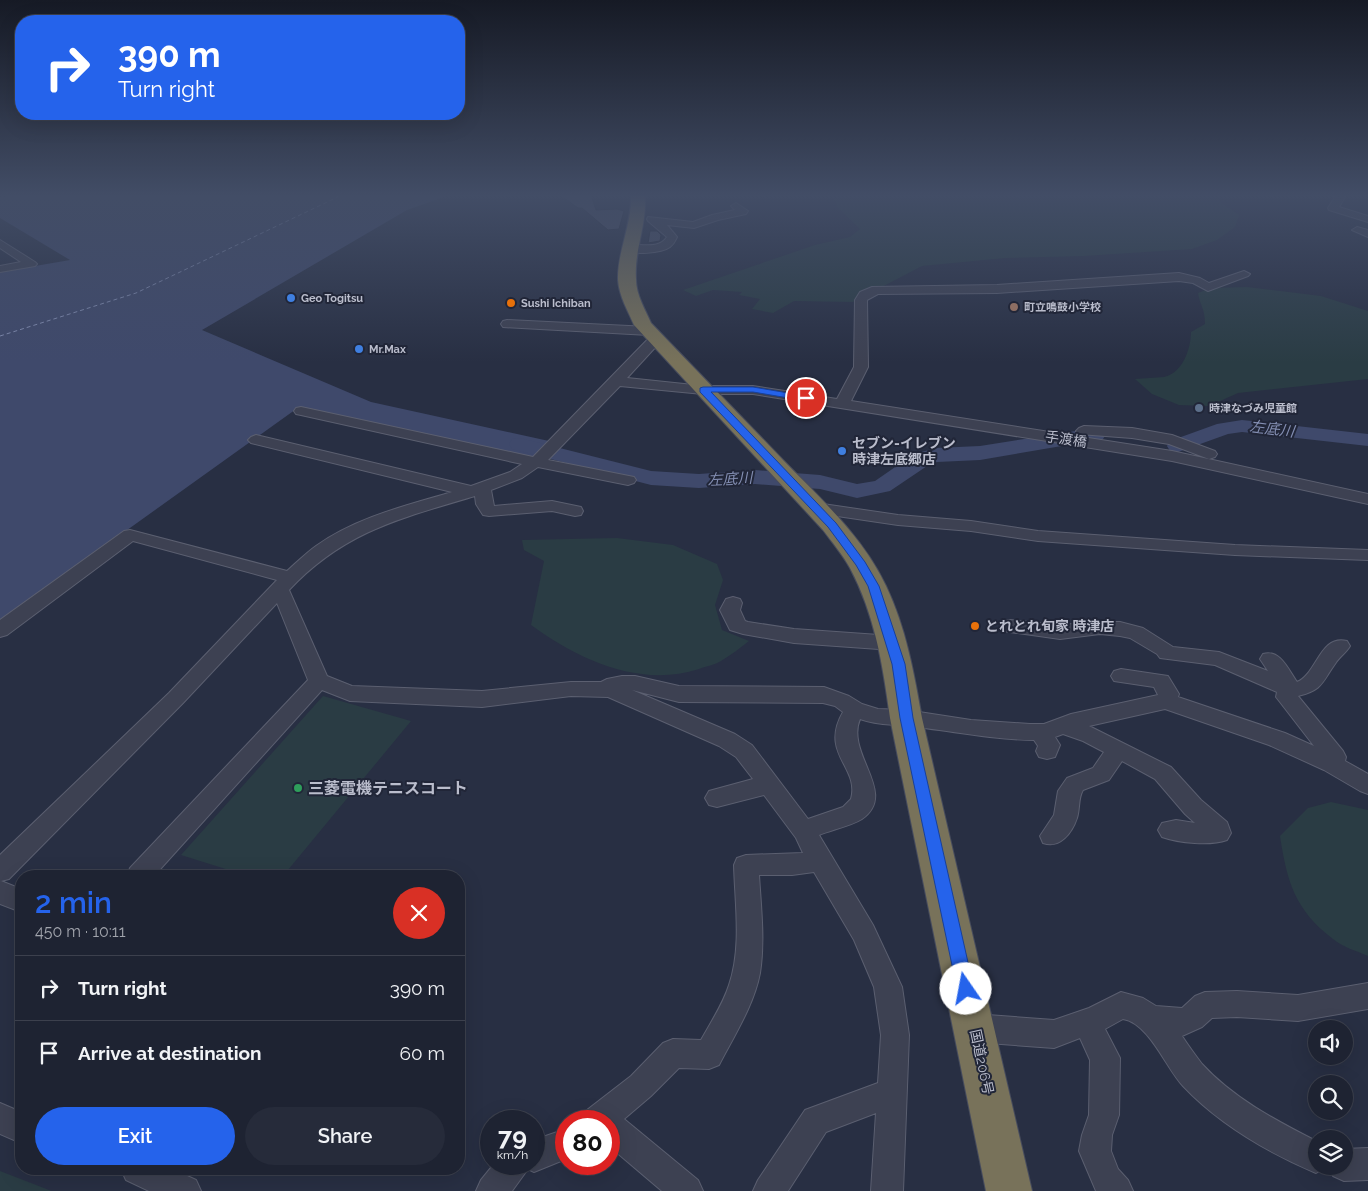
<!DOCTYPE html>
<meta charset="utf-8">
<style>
:root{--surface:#1e2332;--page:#262b3a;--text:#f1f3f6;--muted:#a1a4ac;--line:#3c404d;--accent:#2563eb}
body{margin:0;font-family:Raleway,"Noto Sans JP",sans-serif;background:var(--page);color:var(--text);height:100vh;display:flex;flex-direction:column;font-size:19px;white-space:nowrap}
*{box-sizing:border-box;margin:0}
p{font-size:16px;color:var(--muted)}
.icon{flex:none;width:28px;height:28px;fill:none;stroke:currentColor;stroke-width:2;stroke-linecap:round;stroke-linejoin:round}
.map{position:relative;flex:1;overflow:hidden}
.sheet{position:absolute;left:15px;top:870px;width:450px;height:305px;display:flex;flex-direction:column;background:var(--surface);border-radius:20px;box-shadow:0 5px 20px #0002,0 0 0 1px var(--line)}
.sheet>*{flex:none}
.guide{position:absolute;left:15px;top:15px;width:450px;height:105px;border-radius:20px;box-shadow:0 5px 20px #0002,0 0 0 1px var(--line);background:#2563eb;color:#fff;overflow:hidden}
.buttons{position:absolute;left:1308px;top:1020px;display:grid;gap:10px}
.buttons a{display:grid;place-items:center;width:45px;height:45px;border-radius:50%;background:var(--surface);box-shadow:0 5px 20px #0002,0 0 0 1px var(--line);font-size:25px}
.speed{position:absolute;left:480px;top:1110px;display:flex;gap:10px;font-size:25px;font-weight:700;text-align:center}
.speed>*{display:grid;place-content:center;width:65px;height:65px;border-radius:50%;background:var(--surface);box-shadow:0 5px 20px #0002,0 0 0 1px var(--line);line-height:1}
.speed small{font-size:12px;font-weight:400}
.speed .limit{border:8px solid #d22;background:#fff;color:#111}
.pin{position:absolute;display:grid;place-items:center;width:42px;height:42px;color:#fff;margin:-21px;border:2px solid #fff;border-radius:50%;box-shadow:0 1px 5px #0007}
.me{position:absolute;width:55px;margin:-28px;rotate:348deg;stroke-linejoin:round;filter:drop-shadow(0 0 4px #0008)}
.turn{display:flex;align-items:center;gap:18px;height:105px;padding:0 20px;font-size:22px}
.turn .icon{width:65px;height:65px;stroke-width:2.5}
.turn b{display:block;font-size:35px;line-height:42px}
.round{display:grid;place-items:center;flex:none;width:52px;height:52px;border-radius:26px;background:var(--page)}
.headline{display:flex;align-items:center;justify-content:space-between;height:85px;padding:0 20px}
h1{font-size:30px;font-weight:600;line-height:38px;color:var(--accent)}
.action{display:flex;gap:10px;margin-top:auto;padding:10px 20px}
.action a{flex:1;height:58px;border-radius:30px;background:var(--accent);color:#fff;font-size:20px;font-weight:600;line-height:58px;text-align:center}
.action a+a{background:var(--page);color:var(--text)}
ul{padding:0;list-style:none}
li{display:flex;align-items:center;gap:15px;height:65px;padding:0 20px;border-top:1px solid var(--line)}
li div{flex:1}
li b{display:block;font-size:19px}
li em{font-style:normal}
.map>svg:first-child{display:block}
.green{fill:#2a3c44}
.water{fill:#3f496b}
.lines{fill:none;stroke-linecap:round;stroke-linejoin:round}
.river{fill:#3f496b;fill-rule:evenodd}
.ferry{stroke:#838eb2;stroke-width:1;stroke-dasharray:4 3;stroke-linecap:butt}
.building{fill:#484e64;stroke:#23283a}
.minor-casing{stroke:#5b5f70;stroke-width:2}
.highway-casing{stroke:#474c5d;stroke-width:2}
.minor{fill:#3d4152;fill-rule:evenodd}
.highway{fill:#78725a;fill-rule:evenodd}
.route{fill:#2563eb;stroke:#184099}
.shop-dot{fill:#3f7fe0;stroke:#212638;stroke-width:2}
.food-dot{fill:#e8710a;stroke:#212638;stroke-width:2}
.education-dot{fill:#8d6e63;stroke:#212638;stroke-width:2}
.service-dot{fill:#5c6f8a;stroke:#212638;stroke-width:2}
.leisure-dot{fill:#2e9e5b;stroke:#212638;stroke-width:2}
.labels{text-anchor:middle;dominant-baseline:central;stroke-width:4;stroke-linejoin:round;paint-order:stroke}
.far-poi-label{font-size:11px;font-weight:bold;fill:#babdcc;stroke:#212638;text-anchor:start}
.street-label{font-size:14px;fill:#babdcc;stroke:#212638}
.poi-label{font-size:14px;font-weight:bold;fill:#babdcc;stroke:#212638;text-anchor:start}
.water-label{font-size:15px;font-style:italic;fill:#838eb2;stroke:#212638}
.near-poi-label{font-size:16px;font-weight:bold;fill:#babdcc;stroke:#212638;text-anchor:start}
</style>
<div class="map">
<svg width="1368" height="1191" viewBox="0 0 1368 1191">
<rect width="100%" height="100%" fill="#282f43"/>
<!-- green -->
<path class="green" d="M840,195H1221L1219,201L1239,215L1235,227L1217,240L1192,249L1084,256L1005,258L922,266L853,302L794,301L773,313L752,309L760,299L739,295L742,292L713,290L696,296L683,290L815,245L850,237L860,229L839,209L834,199Z
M1247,287L1321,296L1368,311V379L1238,393L1209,406L1179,405L1152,394L1135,379C1145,378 1155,378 1164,377C1183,373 1191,348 1191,332L1205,324C1205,308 1200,306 1198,293L1211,288Z
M617,538L673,545L717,564L723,580L715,605L722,630L749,641C740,648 731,655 721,661C715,665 706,666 699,669C640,688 579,660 531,625L544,561L524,550L522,540Z
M323,696L411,721L283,876H248L181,855Z
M1331,802L1368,810V956C1357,951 1342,947 1333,939C1295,910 1287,882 1280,836L1308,808Z
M0,1171L49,1190L51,1191H0Z"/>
<!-- water -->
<path class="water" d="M10,195H449L407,210L202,330L371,402L549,441L531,460L299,407L0,621V272L70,260L0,218V198Z"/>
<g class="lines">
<!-- river -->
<path class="river" d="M1242,420L1368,434V446L1242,432L1228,434L1178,452L1170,451L1167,446L1170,441L1217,424Z
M1095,428L1103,429L1106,434L1103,439L980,460L937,462L930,464L890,491L857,498L820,489L755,484L699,488L651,485L512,449L509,444L512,439L520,438L651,471L699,474L755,470L820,475L857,484L875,481L914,454L936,448L980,446Z"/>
<!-- ferry -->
<path class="ferry" d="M0,336L136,293L342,195"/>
</g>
<!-- building -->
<path class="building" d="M560,195H591L596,210L617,209L624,211L619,229L608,230L582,208H578Z
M650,231H657L661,235L660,241L648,243Z"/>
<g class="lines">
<defs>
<path id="minor" d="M1333,195H1344L1345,197L1339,207L1368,216V222L1329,210L1328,208L1335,197Z
M736,203L748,211L746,214L718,220L694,228L667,225L677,237C675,241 674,244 670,247C662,253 632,256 624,249C636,239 656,253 667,237L648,221L647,219L648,217L693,222L712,215L735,210L731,206Z
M1357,227L1368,230V237L1352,230Z
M0,240L35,262L37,264L35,266L0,272V266L21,262L0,248Z
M1244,271L1250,274L1248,276L1208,291L1193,283L1179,281L997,293L878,294L867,300L868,367L851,401L1172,451L1368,494V504L1172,461L753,394H703L620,386L548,460L634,477L636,480L634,483L628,485L538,467L522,478L491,490L494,506L552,501L581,507L583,511L581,515L575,516L552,511L489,516L483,515L476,504L475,496C402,518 344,531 289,590L327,676L352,686L482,691L571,682H601L607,679L622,676H635L679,686L824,687L849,696L862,704L878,709L906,710L971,720L1030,724H1044L1071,714L1158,695L1154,687L1114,681L1111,676L1114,671L1121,669L1168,676L1179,694L1178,697L1285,733L1314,746L1280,702L1276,697L1277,692L1215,665L1160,658L1157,654L1130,638L1120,636L1100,634L1060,639L1010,632L1003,631L1000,626L1003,621L1010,620L1060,625L1100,622H1120L1143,628L1173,647L1219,652L1268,671L1260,659L1263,654C1280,649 1288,669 1297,682C1317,674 1320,634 1347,641L1350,646C1346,653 1339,657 1335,664C1322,682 1323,690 1298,696L1343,751L1346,757L1345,761L1368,774V794L1360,791L1324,770L1269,745L1165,709L1089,726L1171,767L1201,800L1227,822L1231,833L1227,840C1210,846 1179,843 1162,837L1158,830L1162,823L1176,820L1195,823L1185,814L1155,779L1122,761L1109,780L1083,790C1078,798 1080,809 1077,818C1072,833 1060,849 1043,843L1040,836L1054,815L1058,791L1067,778L1093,768L1104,752L1083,741L1063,734L1055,737L1060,745L1055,757L1047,759L1039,757L1036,751L1038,746L1034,740C991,740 949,730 906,726C889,724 877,725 860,719C845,754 899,793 862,819C851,826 831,830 819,835L873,925L902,987L909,1035L903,1191H871L876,1113L826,1132L788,1191H753L758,1180L805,1110L878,1083L881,1035L874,987L854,940L814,872L792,875H759C761,908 765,941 760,973C754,1005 734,1036 719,1065L709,1069L679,1068L651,1096L624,1119L698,1180L703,1191H662L609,1146V1121H583L587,1110L631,1076L663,1043L673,1039L701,1040C711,1022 723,1004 729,985C742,947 735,904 734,865L737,858L746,855L803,853L796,838L764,795L717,807L709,805L705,798L709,791L753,779L736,757L719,746L608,697L571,696L482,707L350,701L322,690L154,876H127L130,868L308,680L277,603L183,703L9,879L1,881L21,889V912L0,904V855L169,693L277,580L133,541L7,635L0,637V620L124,531L130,530L287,571C296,563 306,553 316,546C357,517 405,506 452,492L251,443L248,440L251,437L256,435L471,486L510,472L522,464L301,415L296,414L294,411L296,408L301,407L533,457L650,337L655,336L662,340L627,378L703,386H753L837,399L854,367L855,300L860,292L872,287L997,285L1179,273L1200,278L1209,283ZM632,690L679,702L823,703L835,706L843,712C819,754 860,767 851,799L843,807L808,819L752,745L735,734Z
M507,320L649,327L655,331L649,335L503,327L501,324L503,321Z
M1084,426L1132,428L1172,435L1215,451L1217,454L1215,457L1209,459L1169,444L1132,438L1079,434L1076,431L1079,428Z
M816,503L898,515L971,521L1038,531L1235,545L1368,550V560L1235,555L1038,541L971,531L898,525L810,512L808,508L810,504Z
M733,597L740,599L742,603L740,610L745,621L748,622L794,629L893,636L900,638L903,643L900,648L893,650L794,643L743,634L730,630L720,610L726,599Z
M1368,983V1009L1298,1021L1237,1017L1212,1018L1202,1027L1182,1036C1188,1045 1195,1055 1202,1064C1233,1098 1275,1120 1316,1141V1166H1328L1316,1173C1267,1152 1220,1125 1183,1086C1166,1068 1149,1023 1123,1019L1105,1029L1120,1058L1119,1115L1112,1135L1111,1151L1118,1169L1128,1180L1133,1191H1096L1079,1151L1082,1135L1089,1115L1090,1060L1080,1038L1054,1048L974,1042L964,1038L960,1028L964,1018L974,1014L1054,1020L1089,1008L1121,992L1143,998L1156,1006L1182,1008L1195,996L1205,992L1237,991L1298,995Z
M0,1103L21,1112V1143L0,1134Z
M566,1129V1159L534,1172L528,1169L512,1191H476L481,1180L494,1164H534V1140Z
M1368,1148V1180L1344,1181L1333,1176L1329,1166H1344V1149Z
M121,1169H172L196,1180L201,1191H149L126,1180Z"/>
<path id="highway" d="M631,195H645C647,225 634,250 636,279C636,295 645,309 651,323C695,369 739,414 783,460C821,499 863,537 886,586C906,628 914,673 922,718L1032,1191H986L890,718C883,666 875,615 850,568C843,555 832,542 823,530L634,325C628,311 619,296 618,280C617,252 632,225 631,195Z"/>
</defs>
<!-- minor casing -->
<use href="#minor" class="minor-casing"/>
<!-- highway casing -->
<use href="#highway" class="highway-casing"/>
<!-- minor -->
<use href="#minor" class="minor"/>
<!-- highway -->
<use href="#highway" class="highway"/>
</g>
<!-- sky -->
<linearGradient id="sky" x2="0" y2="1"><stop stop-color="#161a25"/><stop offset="0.54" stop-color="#424d66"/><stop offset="1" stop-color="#424d66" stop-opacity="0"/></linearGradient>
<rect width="1368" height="362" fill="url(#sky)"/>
<!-- route -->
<path class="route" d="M703,387H753L806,396L811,398L806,401L753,392H711L836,523L865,562L879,586L905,664L913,718L974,989L972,995L966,997L960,995L957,989L900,718L892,664L868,586L856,565L828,527L700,392V388Z"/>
<!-- markers -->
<g class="shop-dot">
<circle cx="291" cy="298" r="5"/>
<circle cx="359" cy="349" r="5"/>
<circle cx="842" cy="451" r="5"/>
</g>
<g class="food-dot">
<circle cx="511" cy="303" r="5"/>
<circle cx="975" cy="626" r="5"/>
</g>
<circle class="education-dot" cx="1014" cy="307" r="5"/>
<circle class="service-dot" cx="1199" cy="408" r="5"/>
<circle class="leisure-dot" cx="298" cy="788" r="5"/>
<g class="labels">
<!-- far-poi labels -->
<g class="far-poi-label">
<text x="301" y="298">Geo Togitsu</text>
<text x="521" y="303">Sushi Ichiban</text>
<text x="1024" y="307">町立鳴鼓小学校</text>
<text x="369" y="349">Mr.Max</text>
<text x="1209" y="408">時津なづみ児童館</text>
</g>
<!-- street labels -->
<g class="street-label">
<text transform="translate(1066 439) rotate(9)">手渡橋</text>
<text transform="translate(982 1062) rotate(78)">国道206号</text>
</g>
<!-- poi labels -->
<g class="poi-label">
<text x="852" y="443">セブン-イレブン<tspan x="852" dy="16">時津左底郷店</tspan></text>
<text x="985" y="626">とれとれ旬家 時津店</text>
</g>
<!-- water labels -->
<g class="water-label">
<text transform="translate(1272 429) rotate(7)">左底川</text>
<text transform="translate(730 479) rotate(-3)">左底川</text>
</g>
<!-- near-poi labels -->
<g class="near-poi-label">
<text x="308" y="788">三菱電機テニスコート</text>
</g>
</g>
</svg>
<div class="buttons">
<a><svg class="icon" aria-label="sound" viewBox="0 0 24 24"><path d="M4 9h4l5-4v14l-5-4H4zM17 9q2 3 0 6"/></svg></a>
<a><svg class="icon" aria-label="search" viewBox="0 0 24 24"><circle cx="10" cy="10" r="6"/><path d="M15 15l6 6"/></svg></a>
<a><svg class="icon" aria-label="layers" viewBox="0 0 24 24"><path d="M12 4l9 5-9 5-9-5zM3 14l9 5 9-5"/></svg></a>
</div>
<div class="speed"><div>79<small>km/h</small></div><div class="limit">80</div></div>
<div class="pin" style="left:806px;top:398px;background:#d93025"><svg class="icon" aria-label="arrive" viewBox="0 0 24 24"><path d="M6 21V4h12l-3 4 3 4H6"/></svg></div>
<svg class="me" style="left:966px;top:989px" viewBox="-20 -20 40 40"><circle r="19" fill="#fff"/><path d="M0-13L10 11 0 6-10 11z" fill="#2563eb"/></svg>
<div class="guide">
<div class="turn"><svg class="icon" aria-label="right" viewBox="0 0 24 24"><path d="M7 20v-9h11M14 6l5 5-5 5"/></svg><div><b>390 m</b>Turn right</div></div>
</div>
<section class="sheet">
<div class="headline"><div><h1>2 min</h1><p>450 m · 10:11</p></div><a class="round" style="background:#d93025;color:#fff"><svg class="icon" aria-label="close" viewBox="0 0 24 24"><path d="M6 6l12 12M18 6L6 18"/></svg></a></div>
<ul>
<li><svg class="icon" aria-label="right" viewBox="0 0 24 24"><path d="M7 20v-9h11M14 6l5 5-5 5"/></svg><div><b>Turn right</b></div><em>390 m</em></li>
<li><svg class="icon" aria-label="arrive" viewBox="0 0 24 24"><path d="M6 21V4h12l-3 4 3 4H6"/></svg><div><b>Arrive at destination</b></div><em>60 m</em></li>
</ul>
<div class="action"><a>Exit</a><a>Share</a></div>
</section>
</div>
